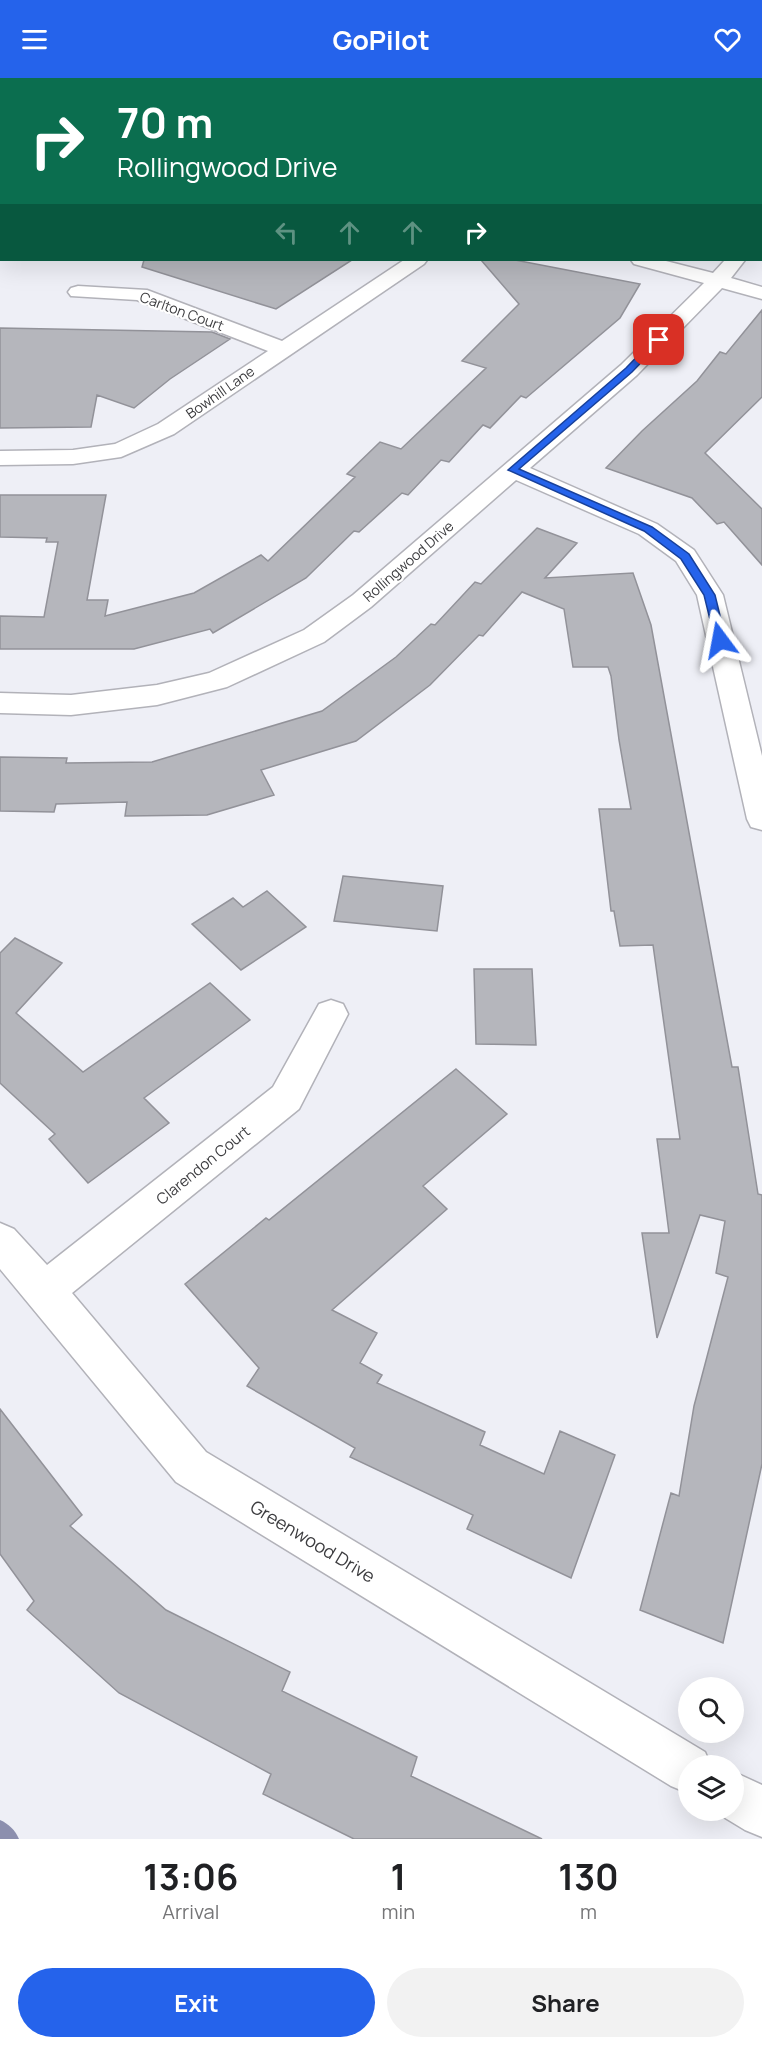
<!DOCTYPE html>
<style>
:root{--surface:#fff;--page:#f2f2f2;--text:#202124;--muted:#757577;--accent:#2563eb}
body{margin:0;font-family:Manrope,sans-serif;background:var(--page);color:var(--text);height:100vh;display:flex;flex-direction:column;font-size:22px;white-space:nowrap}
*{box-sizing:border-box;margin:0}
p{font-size:20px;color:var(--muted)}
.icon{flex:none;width:33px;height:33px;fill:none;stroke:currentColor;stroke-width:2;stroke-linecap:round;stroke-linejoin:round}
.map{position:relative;height:1761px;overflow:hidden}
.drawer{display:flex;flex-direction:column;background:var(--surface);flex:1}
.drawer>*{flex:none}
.hud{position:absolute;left:0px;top:0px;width:762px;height:183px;box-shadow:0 6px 24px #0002;background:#0b6e4f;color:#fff;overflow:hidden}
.tools{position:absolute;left:678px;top:1599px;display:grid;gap:12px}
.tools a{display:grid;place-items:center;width:66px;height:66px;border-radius:50%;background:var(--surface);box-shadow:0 6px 24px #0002;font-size:30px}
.pin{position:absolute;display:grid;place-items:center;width:51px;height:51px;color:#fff;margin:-26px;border-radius:12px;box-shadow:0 3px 9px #0006}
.me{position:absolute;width:66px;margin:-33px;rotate:347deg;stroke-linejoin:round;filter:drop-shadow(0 0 4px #0008)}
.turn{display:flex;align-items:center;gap:21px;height:126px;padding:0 18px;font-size:27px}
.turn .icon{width:78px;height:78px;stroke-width:2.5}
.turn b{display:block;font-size:42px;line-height:51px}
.lanes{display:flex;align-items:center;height:57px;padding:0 18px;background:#0003;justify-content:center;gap:30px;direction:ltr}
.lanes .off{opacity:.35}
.eta{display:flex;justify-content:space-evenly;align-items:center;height:102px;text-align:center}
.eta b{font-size:36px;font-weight:700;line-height:42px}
.primary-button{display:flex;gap:12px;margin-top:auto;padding:12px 18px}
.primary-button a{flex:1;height:69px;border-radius:36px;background:var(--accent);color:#fff;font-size:24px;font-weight:700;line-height:69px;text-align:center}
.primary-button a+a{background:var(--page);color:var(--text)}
header{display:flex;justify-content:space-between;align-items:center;height:78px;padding:0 18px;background:var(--accent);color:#fff;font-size:27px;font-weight:700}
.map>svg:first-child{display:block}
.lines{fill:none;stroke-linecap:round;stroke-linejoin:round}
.stream{fill:#8c8fae;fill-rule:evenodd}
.building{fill:#b5b6bc;stroke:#929299;stroke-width:1.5}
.minor-casing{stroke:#b2b2b9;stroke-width:3}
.major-casing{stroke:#cccccd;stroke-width:3}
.minor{fill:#fff;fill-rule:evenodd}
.major{fill:#c5c7ee;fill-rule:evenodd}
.route{fill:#2563eb;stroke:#184099;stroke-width:1.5}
.labels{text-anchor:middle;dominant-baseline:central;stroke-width:4.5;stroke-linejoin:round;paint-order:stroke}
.far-street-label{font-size:14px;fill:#3c3c3f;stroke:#fff}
.street-label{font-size:15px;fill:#3c3c3f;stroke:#fff}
.near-street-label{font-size:18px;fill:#3c3c3f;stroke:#fff}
</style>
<header><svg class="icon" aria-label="menu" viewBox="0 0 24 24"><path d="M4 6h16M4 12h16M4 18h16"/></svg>GoPilot<svg class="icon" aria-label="heart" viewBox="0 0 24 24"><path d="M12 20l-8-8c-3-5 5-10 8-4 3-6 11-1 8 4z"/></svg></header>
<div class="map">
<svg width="762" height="1761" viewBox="0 0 762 1761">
<rect width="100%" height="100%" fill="#eeeff6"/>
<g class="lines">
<!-- stream -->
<path class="stream" d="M0,1742C9,1746 15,1752 19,1761H0Z"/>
</g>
<!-- building -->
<path class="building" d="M144,182H352L276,231L142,189Z
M481,182H515L640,206L620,240L526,320L521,318L490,350L483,347L449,384L441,382L408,417L402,415L359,454L354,453L306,500L213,555L210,551L134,571H0V538L44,539L58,464H46L47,460L0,459V417H106L87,522H108L105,538L194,515L261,477L268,483L355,399L347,396L380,364L401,371L486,290L462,283L519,226Z
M762,232V319L705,375L762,431V487L724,444L717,446L692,420L606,390L642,353L697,303L720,274L726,276Z
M0,250L212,254L230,261L170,301L134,330L97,317L91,349L0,350Z
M537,450L577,465L545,500L633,495L651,547L732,989H738L758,1116L762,1117V1386L723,1565L640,1532L671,1415L679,1418L694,1328L728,1199L716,1195L725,1143L700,1137L657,1260L642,1155H669L657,1061H680L653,867L620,868L614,833H611L599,731H631L619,662L611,598L608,589H573L564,531L522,514L483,558L479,557L430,607L356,663L261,692L274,717L207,737L125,738L127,724L56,726L54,734L0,733V679L67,680L66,685L152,684L322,633L396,579L431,546L435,547L475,504L481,506Z
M343,798L443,808L437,853L334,843Z
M267,813L306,849L241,892L192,846L233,820L243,829Z
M15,860L62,885L16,935L83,994L210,905L250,942L144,1020L169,1045L88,1105L49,1061L55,1056L0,1005V875Z
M474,891H532L536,967L476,966Z
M456,991L507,1036L423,1108L447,1131L332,1232L377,1255L360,1285L382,1297L377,1305L485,1354L480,1367L544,1396L560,1353L615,1377L571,1500L467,1451L473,1437L350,1379L355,1370L247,1308L259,1290L185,1206L266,1140L269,1142Z
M0,1331L82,1437L70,1448L166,1532L290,1594L282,1613L417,1679L411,1698L542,1761H354L263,1716L271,1696L119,1615L27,1532L34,1523L0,1476Z"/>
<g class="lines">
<defs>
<path id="minor" d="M490,0H506V2H490Z
M561,0H577V2H561Z
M612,0H628V2H612Z
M736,0H752L753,2H736Z
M760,34H762V48H760Z
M760,77H762V89H760Z
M0,78H2V90H0Z
M762,144V156L760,157V145Z
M404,182H427L424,186L174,356L121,379L73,386L0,387V373L73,372L115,366L158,346L268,273L137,222L71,218L68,214L71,210L78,208L147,212L282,263Z
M631,182H662L713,195L725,182H745L731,200L762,209V221L722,210L637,297L530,390L657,446L694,472L723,517L762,678V752L751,749L747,741L697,517L676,483L639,456L516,402L371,529L324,564L227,609L157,627L71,637L0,635V615L71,617L157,607L209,595L304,552L353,517L621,287L704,205L634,186Z
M331,922L343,926L348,936L299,1031L72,1215L206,1374L705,1674L711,1688H688V1715L671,1708L176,1404L0,1191V1145L14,1151L47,1187L273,1009L319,926Z
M734,1694L762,1707V1759L745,1752L717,1735L716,1732H734Z"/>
<path id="major" d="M0,14H2V24H0Z
M760,23H762V33H760Z"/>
</defs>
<!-- minor casing -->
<use href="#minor" class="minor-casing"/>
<!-- major casing -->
<use href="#major" class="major-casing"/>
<!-- minor -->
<use href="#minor" class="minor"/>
<!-- major -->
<use href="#major" class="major"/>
</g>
<!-- route -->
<path class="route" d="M655,260L663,262L632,294L519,391L652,449L689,476L715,517L726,562L720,566L715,562L704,517L681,481L644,453L508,392L626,290Z"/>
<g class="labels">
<!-- far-street labels -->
<g class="far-street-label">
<text transform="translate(182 233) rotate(20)">Carlton Court</text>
<text transform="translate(220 314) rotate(-35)">Bowhill Lane</text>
<text transform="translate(408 483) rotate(-41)">Rollingwood Drive</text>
</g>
<!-- street labels -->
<g class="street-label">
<text transform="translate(203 1087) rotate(-39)">Clarendon Court</text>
</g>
<!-- near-street labels -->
<g class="near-street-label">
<text transform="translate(313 1463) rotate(31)">Greenwood Drive</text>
</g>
</g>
</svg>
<div class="tools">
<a><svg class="icon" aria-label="search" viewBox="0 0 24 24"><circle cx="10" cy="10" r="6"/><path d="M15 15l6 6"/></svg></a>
<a><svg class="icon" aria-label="layers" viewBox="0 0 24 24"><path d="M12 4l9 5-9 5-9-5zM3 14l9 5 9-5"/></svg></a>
</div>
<div class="pin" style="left:659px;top:262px;background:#d93025"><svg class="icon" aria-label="arrive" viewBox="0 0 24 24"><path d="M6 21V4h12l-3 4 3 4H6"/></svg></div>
<svg class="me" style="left:720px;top:562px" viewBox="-20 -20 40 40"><path d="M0-17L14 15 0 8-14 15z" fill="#2563eb" stroke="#fff" stroke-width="4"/></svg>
<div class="hud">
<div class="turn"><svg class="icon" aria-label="right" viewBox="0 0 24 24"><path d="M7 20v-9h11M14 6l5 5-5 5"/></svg><div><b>70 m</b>Rollingwood Drive</div></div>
<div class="lanes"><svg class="icon off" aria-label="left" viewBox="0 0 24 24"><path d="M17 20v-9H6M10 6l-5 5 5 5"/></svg><svg class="icon off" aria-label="ahead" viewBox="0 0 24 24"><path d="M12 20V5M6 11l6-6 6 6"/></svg><svg class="icon off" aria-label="ahead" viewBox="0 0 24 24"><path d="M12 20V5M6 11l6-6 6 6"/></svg><svg class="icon" aria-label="right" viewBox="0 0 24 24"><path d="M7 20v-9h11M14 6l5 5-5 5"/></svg></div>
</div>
</div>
<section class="drawer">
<div class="eta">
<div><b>13:06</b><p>Arrival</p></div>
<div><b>1</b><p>min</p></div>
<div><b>130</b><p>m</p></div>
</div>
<div class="primary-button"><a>Exit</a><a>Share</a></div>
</section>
